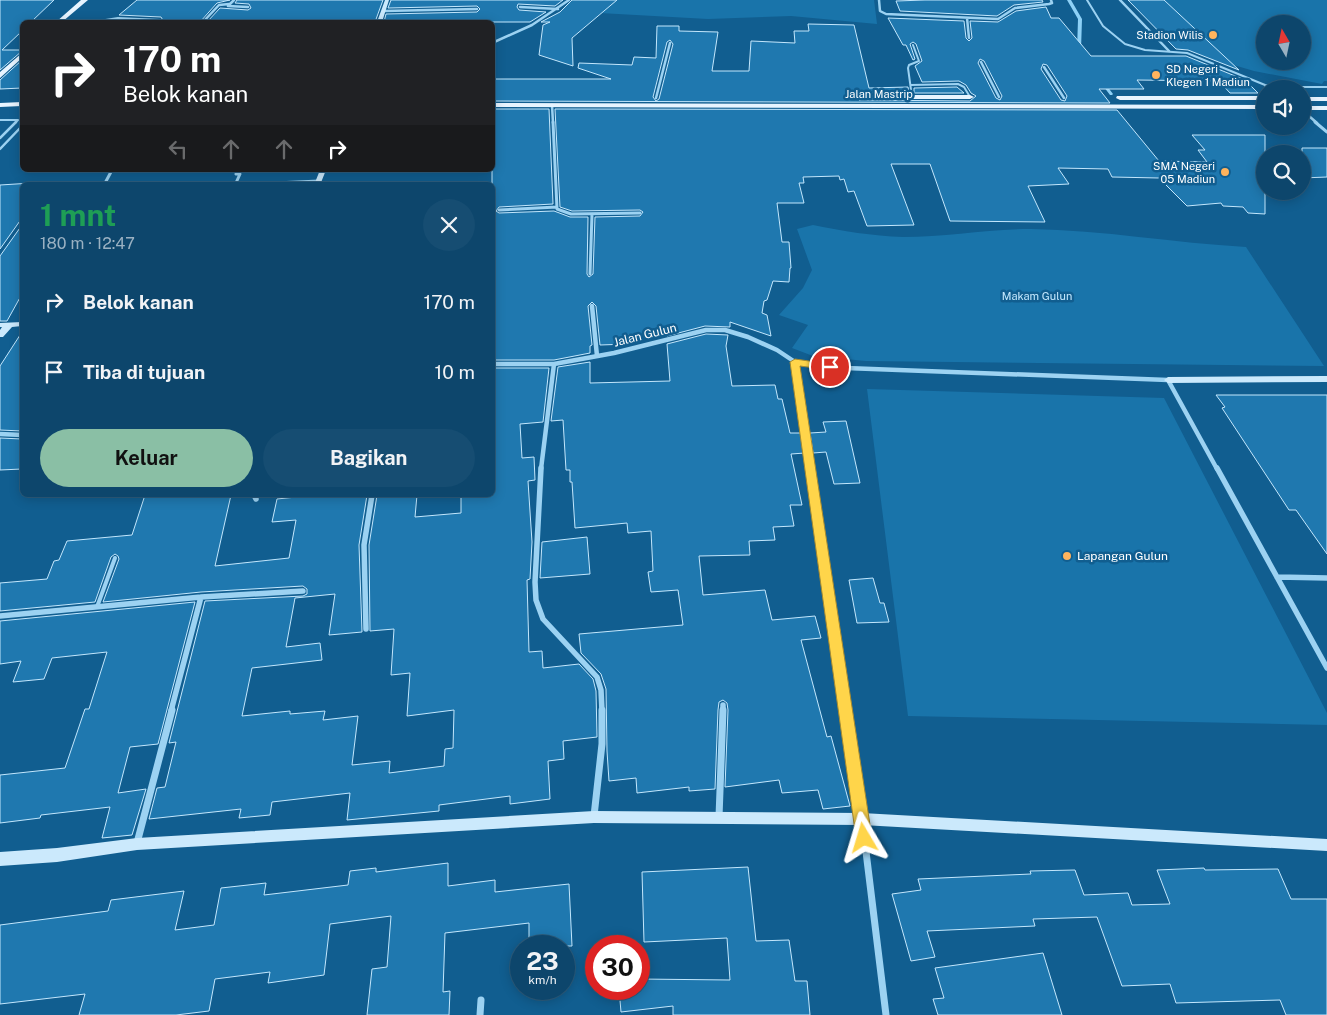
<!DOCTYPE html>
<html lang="id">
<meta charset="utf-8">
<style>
:root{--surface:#0d466c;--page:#164d72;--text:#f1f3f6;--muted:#9ab1c2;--line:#2d5e7f;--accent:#8abfa5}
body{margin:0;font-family:"Public Sans",sans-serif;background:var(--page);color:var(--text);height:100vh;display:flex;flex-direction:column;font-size:19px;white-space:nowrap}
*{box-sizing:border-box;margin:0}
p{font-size:16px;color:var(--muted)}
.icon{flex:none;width:28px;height:28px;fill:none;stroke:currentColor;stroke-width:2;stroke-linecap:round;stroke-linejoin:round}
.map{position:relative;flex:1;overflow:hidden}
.side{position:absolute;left:20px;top:182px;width:475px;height:315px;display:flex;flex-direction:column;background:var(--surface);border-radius:8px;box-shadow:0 2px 12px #0003,0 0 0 1px var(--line)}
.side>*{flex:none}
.top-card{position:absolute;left:20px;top:20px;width:475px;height:152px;border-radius:8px;box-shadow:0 2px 12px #0003,0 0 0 1px var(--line);background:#202124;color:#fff;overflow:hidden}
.needle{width:32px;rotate:351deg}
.buttons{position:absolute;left:1256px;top:15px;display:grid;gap:10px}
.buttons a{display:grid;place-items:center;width:55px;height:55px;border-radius:50%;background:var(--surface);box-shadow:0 2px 12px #0003,0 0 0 1px var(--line);font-size:25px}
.speed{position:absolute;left:510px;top:935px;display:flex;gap:10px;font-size:25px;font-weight:700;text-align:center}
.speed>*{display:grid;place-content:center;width:65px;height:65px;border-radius:50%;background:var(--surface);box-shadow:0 2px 12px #0003,0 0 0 1px var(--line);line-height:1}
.speed small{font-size:12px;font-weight:400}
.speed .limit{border:8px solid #d22;background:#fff;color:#111}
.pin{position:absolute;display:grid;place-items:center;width:42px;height:42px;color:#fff;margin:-21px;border:2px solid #fff;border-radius:50%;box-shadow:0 1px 5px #0007}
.me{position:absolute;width:55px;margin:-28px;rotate:353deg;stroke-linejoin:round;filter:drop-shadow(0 0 4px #0008)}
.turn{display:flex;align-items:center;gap:18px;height:105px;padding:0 20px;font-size:22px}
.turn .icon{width:65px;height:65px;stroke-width:2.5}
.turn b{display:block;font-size:35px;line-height:42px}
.lanes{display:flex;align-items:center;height:48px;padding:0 20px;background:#0003;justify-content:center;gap:25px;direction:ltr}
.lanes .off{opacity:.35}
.round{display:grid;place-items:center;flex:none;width:52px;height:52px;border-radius:26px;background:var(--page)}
.headline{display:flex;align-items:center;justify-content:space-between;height:85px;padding:0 20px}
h1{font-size:30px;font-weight:700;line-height:38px;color:#1e9e55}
.button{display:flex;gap:10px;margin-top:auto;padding:10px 20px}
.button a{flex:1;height:58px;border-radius:30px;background:var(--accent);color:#111;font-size:20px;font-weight:700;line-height:58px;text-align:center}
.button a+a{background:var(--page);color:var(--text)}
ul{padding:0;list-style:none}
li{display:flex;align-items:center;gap:15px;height:70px;padding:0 20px}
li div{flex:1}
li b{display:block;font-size:19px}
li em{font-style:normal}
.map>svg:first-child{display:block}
.green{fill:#1974aa;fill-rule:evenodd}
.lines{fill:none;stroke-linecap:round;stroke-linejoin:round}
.stream{fill:#8dd0f6;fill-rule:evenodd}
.building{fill:#1f78af;stroke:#c3e7fd;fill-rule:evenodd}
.lane-far2{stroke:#9cd2f2;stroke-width:2}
.lane-far1{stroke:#9cd2f2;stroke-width:2.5}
.lane{stroke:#9cd2f2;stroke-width:4}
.street-far4{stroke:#9cd2f2;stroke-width:2.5}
.street-far3{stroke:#9cd2f2;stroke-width:3}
.street-far2{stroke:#9cd2f2;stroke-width:4.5}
.street-far1{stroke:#9cd2f2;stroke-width:5.5}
.street{stroke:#9cd2f2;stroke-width:7}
.secondary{fill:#cbe9fc;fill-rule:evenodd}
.primary{fill:#e7f4ff;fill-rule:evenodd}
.route{fill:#ffd54a;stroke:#a68a30}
.poi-dot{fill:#ffb45d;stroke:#115e90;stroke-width:2}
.labels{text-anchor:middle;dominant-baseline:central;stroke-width:5;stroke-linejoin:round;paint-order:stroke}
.far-poi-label{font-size:11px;fill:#fff;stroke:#115e90;text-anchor:end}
.far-street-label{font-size:11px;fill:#fff;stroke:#115e90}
.far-park-label{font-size:11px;fill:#c3e7fd;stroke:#115e90}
.street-label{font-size:12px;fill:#fff;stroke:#115e90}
.poi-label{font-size:12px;fill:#fff;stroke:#115e90;text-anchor:start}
</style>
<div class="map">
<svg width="1327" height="1015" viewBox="0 0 1327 1015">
<rect width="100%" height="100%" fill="#115e90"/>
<!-- green -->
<path class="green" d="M600,0H874L877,24L791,16L708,19L600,13Z
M1128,0H1327V81H1324L1322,84L1254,71L1203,56L1189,47L1173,46ZM1265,24H1302V61H1265Z
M813,225C843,231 872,236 903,237C946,237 988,229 1031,229C1103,230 1174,243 1246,247L1324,366L866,361L813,356L792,348L808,325L779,315L803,288L812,270L797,229Z
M867,389L1164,398L1327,713V725L908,716Z"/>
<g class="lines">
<!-- stream -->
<path class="stream" d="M1067,0H1071L1082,19L1081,50L1079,51L1077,50L1078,19Z
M1102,82H1104L1113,94L1112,95H1110L1101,83Z"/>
</g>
<!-- building -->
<path class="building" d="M0,0H54L31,22H22V31L2,50H22V51L0,70Z
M137,0H230L217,3L200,22H164L161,17L119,15Z
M237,0H383L375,22H207L220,8L248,10L251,8L249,4L235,3Z
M391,0H563L555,6L518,4L517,7L519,10L546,12L530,22H384L386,14L477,12L480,9L477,6L388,8Z
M572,0H617L572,38L573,66L539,55L543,25L550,22H541L560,12Z
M925,0H1042L1043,2L1014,5L997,16L900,11L896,1Z
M1128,0H1164L1239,70L1188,50L1176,49Z
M1046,7L1051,18H1059L1091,56H1186L1245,80L1258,93H1230L1219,81L1137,80L1144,89H1099L1110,103L492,101V79H611L578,68L579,63L632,65L634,57L656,58L657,26H679V31L718,32L712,71H749L751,41L795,43L794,31H809L808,24L854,25L869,88L908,87L909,93H860L858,95L859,100L970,101L976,96L971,93L966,85L959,81L922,82L915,66L922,61L916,44L913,42L910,44L915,59L913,60L906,45H903L888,18L964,21L966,38L969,41L972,38L970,21L998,22L1016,11ZM670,40L673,44L659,99L656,101L653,97L667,42ZM980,59L984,61L1002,96L1000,100L996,98L978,63ZM1043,64L1047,65L1067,96L1065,101L1061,100L1041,69Z
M22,60V88L0,89V80Z
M957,87L964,93H914V88Z
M492,109H549L553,204L499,207L496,211L499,213L554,211L570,217H588L587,274L589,277L593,274L595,217L640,216L643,212L640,210L572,211L560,207L555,109L1117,110L1159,161L1207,162L1198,150H1205L1192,135H1265V214L1248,213L1243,207L1223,206L1221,203L1187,206L1159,178L1112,177L1108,169L1058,168L1069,184L1028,186L1045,222L950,221L930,164H891L914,225L867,226L854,191L848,192L844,179L840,180L839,176L803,177L804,183H799L804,203H777L782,242H789L791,268H790L789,282L773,281L767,300L764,301L762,313L767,315L771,336L730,322V327L705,326L667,336V334L628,335V344L600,345L596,306L592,302L588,306L592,345L590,346V353L554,360H492L494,227H492Z
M1302,148H1327V177L1302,178Z
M48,182L46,185H22V218L0,249V185Z
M22,225V294L7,321H0V256Z
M22,332V431L0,430V366Z
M706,334L728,335L726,346L732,386L775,385L778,399H782L790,433H802L805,453L791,454L802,505H790L794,526L773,527L775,540L749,541L750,555L699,556L703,595L765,590L772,620L815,616L821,638L801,640L827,737L831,736L850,806L823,809L818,790L782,793L779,780L725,787L728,710L727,703L723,700L719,702L718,710L715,789L689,791V787L637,793L636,778L609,781L607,751L606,689L601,674L581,653L579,634L683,625L678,590L651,592L648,572L653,571L651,531L628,533L627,523L575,528L572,482H570V470H566L563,420L551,421L558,367L590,362V383L670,381L667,344Z
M492,368H549L543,422L520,424L522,458L534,457L535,480L528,481L532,542L530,579L527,580L529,652L542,651L543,668L579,664L593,679L596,691L597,737L563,741L564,759L548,761L550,799L510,804V796L439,805V811L347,820L350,793L272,802L270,815L239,818L241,809L149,819L157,788L165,787L176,742L169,743L205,601L303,596L307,594V589L303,586L201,592L103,602L119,559L118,556L115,554L111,557L95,602L0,611V583L47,579L54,561L59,560L67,541L132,535L145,495H231L215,566L289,558L296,520L272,522L277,499L316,495H367L359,545L362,632L329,635L335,594L295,598L286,647L320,643L322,660L252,668L242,716L290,711V714L325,711L323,720L358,716L352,765L390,761L389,773L444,766L445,749L453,748L454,710L407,716L410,673L391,675L394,629L370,631L369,545L377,495H417L415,517L461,513V495H492Z
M1216,395H1327V554L1296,510H1289L1222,408L1225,407Z
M846,421L860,483L834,484L826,452L813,453L810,433L826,432L823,422Z
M0,438L22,439V469L0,470Z
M587,537L590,574L540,578L542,542Z
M873,578L880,603H884L889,622L857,623L849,580Z
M195,602L158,744L130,747L118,793L146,789L132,835L102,838L110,807L41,815L40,818L0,823V775L65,768L85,709H89L107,652L52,658L44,679L13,682L21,661L0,664V621Z
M448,863V886L495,880V892L569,884L572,946H529V923L445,933L443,992L450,991L449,1015H367L372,969L387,967L391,916L330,924L324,975L268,983L270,972L215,979L209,1011L176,1015H79L85,994L0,1004V925L108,911L111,900L184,891L175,930L214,925L221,888L266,883L264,895L348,885L350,871L376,868V872Z
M748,867L756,941L789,940L795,981H807L810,1015H673V1006L621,1012L619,989H639V979L730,980L727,938L644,942L642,872Z
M1204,868L1205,870L1278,869L1291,899H1327V1015H1286L1280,1000L1176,1003L1170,984L1122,986L1097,917L1033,919L1035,926L927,931L935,957L911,961L892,894L921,890L918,879L1031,874L1030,871L1075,870L1084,895L1128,893L1132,905L1170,904L1157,870Z
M1043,953L1062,1015H938L933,999L944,998L935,968Z"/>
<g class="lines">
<!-- lane-far2 -->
<path class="lane-far2" d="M1087,0L1103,26L1125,44L1145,50L1187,53L1265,85L1266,89
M93,22L118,18L161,20V22
M911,85L958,84L964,87L970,97
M1265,85L1276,87H1327
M912,97L908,68L909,65L919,61L913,45
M0,120H18L15,123"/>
<!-- lane-far1 -->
<path class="lane-far1" d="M0,138L16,122
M0,149L22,126"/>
<!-- lane -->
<path class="lane" d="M97,607L115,558"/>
<!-- street-far4 -->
<path class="street-far4" d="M234,0L228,6L248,7
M879,0L880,11L886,14L998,19L1015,8L1049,4L1052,3L1051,0
M1120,0L1169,51
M520,7L558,9
M384,11L477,9
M967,18L969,38
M203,22L219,5L229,4
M492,43L532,25L569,0
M981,62L999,97
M1044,67L1064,98
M656,98L670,43
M552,105L553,123
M1302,110L1317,123"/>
<!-- street-far3 -->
<path class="street-far3" d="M553,122L557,209L571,214L640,213
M1315,122L1327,132
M237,170L236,174H240L235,185L319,181
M104,185L112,170
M499,210L557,207
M590,274L592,214"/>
<!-- street-far2 -->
<path class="street-far2" d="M592,306L597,356
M795,362L811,469
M492,364H554L614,353L706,330H725L748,337L777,350L795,362L819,367L1168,380L1217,469
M0,434L22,435
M541,469L554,364"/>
<!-- street-far1 -->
<path class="street-far1" d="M541,468L535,582L536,600L543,619L597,677L601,690L602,711
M811,468L846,711
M1217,468L1327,668
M254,495L256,499
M1277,577L1327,578
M0,616L201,597L303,591
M366,629L364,545L372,495
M171,711L201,597
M723,711V705"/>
<!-- street -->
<path class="street" d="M846,710L862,819L886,1015
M594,816L602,744V710
M719,817L723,710
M137,843L172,710
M480,1015L481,1000"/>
<!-- secondary -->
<path class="secondary" d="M385,0H389L382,22H377Z
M320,170H326L320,185H314Z
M22,322V326L12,327L3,337H0V330L2,327H0V323Z
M1327,376V382L1168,383L1164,380L1168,377Z
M594,811L862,813L1327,839V851L862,825L594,823L137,850L57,862L0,866V852L57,848L137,838Z"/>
<!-- primary -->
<path class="primary" d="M81,0H88L62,22H56Z
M22,53V58L0,78V72Z
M860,95H970L974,97L970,99H860Z
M1117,96H1265V100H1120L1116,98Z
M1302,97H1327V101H1302Z
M22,102V106L0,107V103Z
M492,103L1265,105V109L492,107Z
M1302,106H1327V110H1302Z"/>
</g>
<!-- route -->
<path class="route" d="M795,359L830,364L835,367L830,370L800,366L872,838L869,844L864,846L859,844L856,838L790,362Z"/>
<!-- markers -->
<g class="poi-dot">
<circle cx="1213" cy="35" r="5"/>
<circle cx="1156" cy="75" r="5"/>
<circle cx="1225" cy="172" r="5"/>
<circle cx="1067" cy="556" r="5"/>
</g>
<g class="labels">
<!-- far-poi labels -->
<g class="far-poi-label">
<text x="1203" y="35">Stadion Wilis</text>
<text x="1166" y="69" text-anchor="start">SD Negeri<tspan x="1166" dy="13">Klegen 1 Madiun</tspan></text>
<text x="1215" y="166">SMA Negeri<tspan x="1215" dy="13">05 Madiun</tspan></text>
</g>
<!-- far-street labels -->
<g class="far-street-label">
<text x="879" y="94">Jalan Mastrip</text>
</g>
<!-- far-park labels -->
<g class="far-park-label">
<text x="1037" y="296">Makam Gulun</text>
</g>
<!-- street labels -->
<g class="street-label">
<text transform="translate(645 335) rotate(-14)">Jalan Gulun</text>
</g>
<!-- poi labels -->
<g class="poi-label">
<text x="1077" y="556">Lapangan Gulun</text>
</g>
</g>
</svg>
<div class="buttons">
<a><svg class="needle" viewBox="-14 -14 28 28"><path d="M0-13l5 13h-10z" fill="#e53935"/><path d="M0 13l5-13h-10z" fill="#9ab1c2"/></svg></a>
<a><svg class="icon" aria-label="sound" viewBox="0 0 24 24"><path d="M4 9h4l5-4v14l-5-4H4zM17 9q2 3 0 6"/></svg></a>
<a><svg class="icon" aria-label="search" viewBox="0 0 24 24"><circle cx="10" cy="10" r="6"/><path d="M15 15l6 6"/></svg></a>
</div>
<div class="speed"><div>23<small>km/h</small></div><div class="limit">30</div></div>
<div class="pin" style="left:830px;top:367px;background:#d93025"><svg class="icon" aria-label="arrive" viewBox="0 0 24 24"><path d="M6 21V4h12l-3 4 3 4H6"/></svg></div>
<svg class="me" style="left:864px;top:838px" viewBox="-20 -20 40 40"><path d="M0-17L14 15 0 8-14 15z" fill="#ffd54a" stroke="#fff" stroke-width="4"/></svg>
<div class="top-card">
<div class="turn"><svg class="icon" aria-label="right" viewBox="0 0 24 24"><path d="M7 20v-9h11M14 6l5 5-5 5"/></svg><div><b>170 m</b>Belok kanan</div></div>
<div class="lanes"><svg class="icon off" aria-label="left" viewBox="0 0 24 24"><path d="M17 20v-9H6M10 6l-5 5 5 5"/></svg><svg class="icon off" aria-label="ahead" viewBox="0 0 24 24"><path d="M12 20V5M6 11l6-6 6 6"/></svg><svg class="icon off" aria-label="ahead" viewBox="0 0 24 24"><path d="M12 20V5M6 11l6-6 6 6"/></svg><svg class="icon" aria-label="right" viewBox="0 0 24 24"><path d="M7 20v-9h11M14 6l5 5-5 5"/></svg></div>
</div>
<section class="side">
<div class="headline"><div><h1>1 mnt</h1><p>180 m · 12:47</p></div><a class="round"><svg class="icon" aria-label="close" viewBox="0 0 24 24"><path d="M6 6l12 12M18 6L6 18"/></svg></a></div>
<ul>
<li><svg class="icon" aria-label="right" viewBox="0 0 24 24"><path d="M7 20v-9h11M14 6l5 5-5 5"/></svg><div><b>Belok kanan</b></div><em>170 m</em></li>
<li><svg class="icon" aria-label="arrive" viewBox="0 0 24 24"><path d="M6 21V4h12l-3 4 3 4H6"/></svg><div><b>Tiba di tujuan</b></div><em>10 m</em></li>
</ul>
<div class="button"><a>Keluar</a><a>Bagikan</a></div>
</section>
</div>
